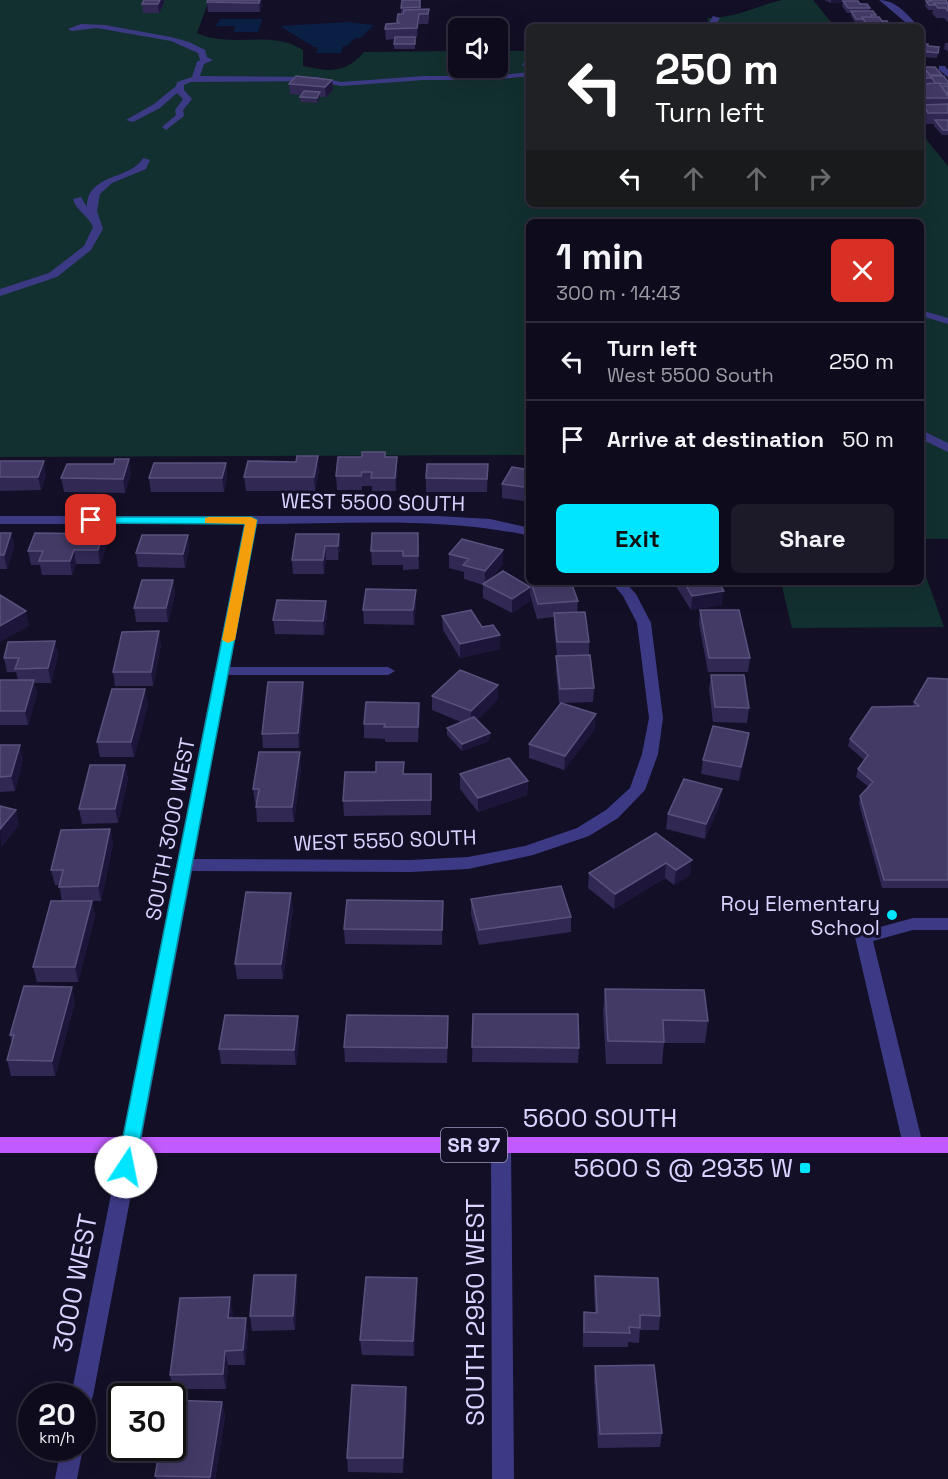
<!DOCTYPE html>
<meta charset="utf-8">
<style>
:root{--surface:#0e0b1c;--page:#1c1929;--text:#f1f3f6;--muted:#9b9ba3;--line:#2e2b3b;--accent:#00e5ff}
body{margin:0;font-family:"Space Grotesk",sans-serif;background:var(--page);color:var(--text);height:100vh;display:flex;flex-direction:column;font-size:22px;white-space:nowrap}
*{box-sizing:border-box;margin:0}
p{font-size:20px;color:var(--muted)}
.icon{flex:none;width:33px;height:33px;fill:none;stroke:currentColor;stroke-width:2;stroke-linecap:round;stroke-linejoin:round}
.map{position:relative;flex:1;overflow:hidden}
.drawer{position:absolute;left:526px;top:219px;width:398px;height:366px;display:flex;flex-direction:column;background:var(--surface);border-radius:9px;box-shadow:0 6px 24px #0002,0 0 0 2px var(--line)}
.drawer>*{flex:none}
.banner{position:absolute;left:526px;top:24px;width:398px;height:183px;border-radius:9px;box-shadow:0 6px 24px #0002,0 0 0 2px var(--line);background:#202124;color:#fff;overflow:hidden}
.controls{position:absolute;left:448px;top:18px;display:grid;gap:12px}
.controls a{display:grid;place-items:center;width:60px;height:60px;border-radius:9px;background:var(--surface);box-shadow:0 6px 24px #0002,0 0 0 2px var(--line);font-size:30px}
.speed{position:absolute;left:18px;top:1383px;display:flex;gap:12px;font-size:30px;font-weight:700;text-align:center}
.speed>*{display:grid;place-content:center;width:78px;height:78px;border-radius:50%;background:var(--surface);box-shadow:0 6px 24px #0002,0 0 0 2px var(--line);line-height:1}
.speed small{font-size:15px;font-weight:400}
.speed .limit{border:3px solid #111;border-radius:9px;background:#fff;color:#111}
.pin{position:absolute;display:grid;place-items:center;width:51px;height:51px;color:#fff;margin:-26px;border-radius:12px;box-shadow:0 3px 9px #0006}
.me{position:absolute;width:66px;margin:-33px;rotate:11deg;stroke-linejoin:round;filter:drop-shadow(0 0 4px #0008)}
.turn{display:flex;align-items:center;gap:21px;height:126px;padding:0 30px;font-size:27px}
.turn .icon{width:78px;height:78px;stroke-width:2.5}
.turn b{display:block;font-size:42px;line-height:51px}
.lanes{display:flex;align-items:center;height:57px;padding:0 30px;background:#0003;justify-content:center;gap:30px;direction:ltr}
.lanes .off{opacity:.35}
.round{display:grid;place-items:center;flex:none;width:63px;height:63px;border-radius:9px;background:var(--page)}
.headline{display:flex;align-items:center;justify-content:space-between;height:102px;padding:0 30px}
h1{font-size:36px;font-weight:600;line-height:45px}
.primary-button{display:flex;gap:12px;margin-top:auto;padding:12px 30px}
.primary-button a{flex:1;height:69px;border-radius:9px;background:var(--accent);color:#111;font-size:24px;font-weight:600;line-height:69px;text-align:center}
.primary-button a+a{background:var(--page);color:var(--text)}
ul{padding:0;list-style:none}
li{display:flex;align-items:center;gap:18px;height:78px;padding:0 30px;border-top:2px solid var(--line)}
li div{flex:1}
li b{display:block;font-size:22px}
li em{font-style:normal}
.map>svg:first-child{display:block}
.green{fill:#12302f}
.water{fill:#0a1f44}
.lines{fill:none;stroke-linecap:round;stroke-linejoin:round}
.minor{fill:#3d3a85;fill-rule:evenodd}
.major{fill:#c25bff;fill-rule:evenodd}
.wall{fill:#312854}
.shaded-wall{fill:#1d163a}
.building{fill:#433a66;stroke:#5a527e;stroke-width:1.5}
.route{fill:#00e5ff;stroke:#0095a6;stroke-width:1.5}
.slow{fill:#f59e0b}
.poi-dot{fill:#00e5ff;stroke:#130f26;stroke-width:2}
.labels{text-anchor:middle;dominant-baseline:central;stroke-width:6;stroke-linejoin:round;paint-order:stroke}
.shield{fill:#130f26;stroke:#9e99be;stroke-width:1.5}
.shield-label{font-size:20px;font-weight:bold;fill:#d9d4ff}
.street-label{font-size:21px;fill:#d9d4ff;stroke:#130f26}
.poi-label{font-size:21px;fill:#d9d4ff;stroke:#130f26;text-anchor:end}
.near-street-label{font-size:26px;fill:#d9d4ff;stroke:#130f26}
.near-poi-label{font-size:26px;fill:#d9d4ff;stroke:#130f26;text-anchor:end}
</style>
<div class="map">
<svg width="948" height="1479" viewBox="0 0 948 1479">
<rect width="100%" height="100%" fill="#130f26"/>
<!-- green -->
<path class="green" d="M0,0H209L197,33C231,49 270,29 303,50V66C329,72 345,74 364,52L459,51V68H498V51H529L530,204H921V133L948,166V539H921V222H530L529,455L0,457Z
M782,0H813L835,27H710L707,18C736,18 756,6 782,0Z
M921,568H923L944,627L792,628L781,582H921Z"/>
<!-- water -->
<path class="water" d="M220,19H262L258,32H234L235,26H216Z
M347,22L374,25L360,38H355L347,46H343L341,53H316L318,47H314L280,26Z"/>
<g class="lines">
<!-- minor -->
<path class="minor" d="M879,0C896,0 908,15 919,27H911Z
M713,16L720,18L714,27H706Z
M81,24L105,25L171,37L189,42L205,50L207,57L213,60L204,64L200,76L317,77L341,82L424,76H491L530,72V76L491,80H424L341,86L317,81L191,82L184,85V90L192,99L183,110L184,116L166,130L162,127L176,115L175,110L183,99L177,93L160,108L133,122L126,120L154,104L176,86L177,82L192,77L197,62L200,60L198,53L171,41L97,28L72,31L68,29Z
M527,58H530V71L522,65Z
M939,66H945L948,70V77L939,70Z
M143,158L150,160L146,169L112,183L100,194L97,211L103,229L91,250L57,277L0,296V289L49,273L84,246L93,227C89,216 76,211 73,199L81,197L87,207C87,173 131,180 143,158Z
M921,310L948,318V324L921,316Z
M921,430L948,443V452L921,439Z
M0,516H438L490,519L530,528V536C441,516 347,524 257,524L230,667H388L395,671L388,675H228L194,859L411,860L468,857L525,846L577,828L606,810L630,788L642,754L649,718L637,623L623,596L611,582H625L636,594L651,623L663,718L658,754L645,790L618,818L589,836L533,855L468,869L411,872L192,871L93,1396L90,1403L82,1406V1396H71L244,524H0Z
M913,918H948V930H913L873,941L923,1145L920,1151L913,1153L906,1151L903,1145L855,937L858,933Z
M501,1137L508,1139L511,1145L514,1479H492L491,1145L494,1139Z
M82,1446L83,1448L77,1479H55L61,1448Z"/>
<!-- major -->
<path class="major" d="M0,1137H948V1153H0Z"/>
</g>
<!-- wall -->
<path class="wall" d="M208,0H262V5L260,12H208L207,2Z
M421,0V9H429V19L428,24H419L417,38H415V49H394V39L386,40L385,29L397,23V21L401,14V8Z
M824,0H854L870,8L869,11L876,15V17L882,21L890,25V27H861V24H856L851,16V13H847L842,6L843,2L831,3Z
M928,0H946L948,3V22L944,18H936L932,13L933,10H928L925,6L926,1H928Z
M164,3L159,13H143L142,4Z
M945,43H948V51L944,49Z
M921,44L928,46L938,53L937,58L921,57Z
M921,65L923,67L942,75V76L948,82V135H942L934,126V124H926L921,116L922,109H921Z
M332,80L333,90L326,97H320L317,103L301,102L300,97L301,95L290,94L289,84Z
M385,457L397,471L396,491H372V486H362V490H337L336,476Z
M0,461L46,475L41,490L0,491Z
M226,463L227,477L224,492H151L149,478Z
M488,464L487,492H426V478Z
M319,470L315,491H246L244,477Z
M530,470V502L502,498V484Z
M131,473L125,493L64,492L61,478Z
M0,533H11L14,547L7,569H0Z
M418,533L419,569L403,570V565H372L371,551Z
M103,534L106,548L100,564H76L72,575H42L40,565H31L28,551Z
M339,534L340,548L338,560H326L324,574H293L292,560Z
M188,535L189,549L185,568L138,567L136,553Z
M503,550V564L488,581L528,586V574H530V582H571L578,601L577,612L589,642V655L594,688L593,702L561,703L595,729L564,770L529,758V744L561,703H559L556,670L557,656L554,627V617L537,619L530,595V601L512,613L483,598V585L464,579V572L449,568V554Z
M173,580L175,594L168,622H136L134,608Z
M675,582H718L722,605L691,610L674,583Z
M416,604L414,625L364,624L363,610Z
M700,610L750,658L748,672H708L699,624Z
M327,615L324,635L275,634L273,620Z
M442,616L482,627L500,635V649L460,658L443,630Z
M55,641L58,655L51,683H34L37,694L28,725H0V680H18L16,672H7L4,658Z
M161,645L153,686H115L113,672Z
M711,675L749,708L747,723L713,722L709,689Z
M948,679V888H882L859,804L860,796L869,787L856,777L858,769L864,760L848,746L850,739L913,706L914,702Z
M303,682L304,696L299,748H263L262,734Z
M432,696L498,699L477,720L490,733L489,741L462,751L447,735V728L461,722L432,710Z
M148,704L134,757H100L97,742Z
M420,717L418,742H385V739L364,738V724Z
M749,733L747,747L739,781L701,774L703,760Z
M0,745L23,760L15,791L0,792Z
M125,765L128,779L118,823L82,824L79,809Z
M301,767L294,822H257L256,807V803H255L253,789Z
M431,774V815L344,816L343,801Z
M460,774L528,781L527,795L478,812L460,789Z
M720,804L705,839L666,829L668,814Z
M110,829L113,844L101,901H92L95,916L78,982H37L33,967L62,901L59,885H55L51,870Z
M656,833L690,875L674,885L665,878L614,909L588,888L589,873Z
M471,899L571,917V932L479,945L471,914Z
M443,901L442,945L345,944L344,929Z
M293,908L283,979H237L235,964Z
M605,989L708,1021L705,1043H664L662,1064H606L603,1011Z
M75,1002L55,1076H11L7,1060L12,1043L10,1035Z
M473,1014L579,1048L578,1063L472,1062Z
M300,1031L296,1065L221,1064L219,1049Z
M448,1031L447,1063L345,1062L344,1047Z
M595,1276L660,1316L659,1330H640L639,1343L628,1342V1347H583V1327L584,1312H595L594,1291Z
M297,1290L295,1330L252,1331L250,1316Z
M417,1293L414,1356L362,1355L360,1340Z
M233,1312L232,1318L248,1333L245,1365H228L226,1389H173L170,1375Z
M595,1366L662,1433L660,1447L598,1448L594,1381Z
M407,1401L403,1473L348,1472L347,1458Z
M222,1402L225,1416L215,1479H156L155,1476Z"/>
<!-- shaded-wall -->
<path class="shaded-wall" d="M160,0H164V3L159,13L158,4Z
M260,0H262V5L260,12L259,3Z
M831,0H854L831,3Z
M419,14V24L417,38V28Z
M332,80L333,90L326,97L325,87Z
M320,92V97L317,103V98Z
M318,456L319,470L315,491L314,477Z
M397,457V471L396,491L395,478Z
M129,459L131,473L125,493L123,479Z
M44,461L46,475L41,490L38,477Z
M226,463L227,477L224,492L222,478Z
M11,533L14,547L7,569L4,555Z
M103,534L106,548L100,564L98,550Z
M339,534L340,548L338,560V546Z
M188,535L189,549L185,568L183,554Z
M325,546L326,560L324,574L323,560Z
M74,550L76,564L72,575L70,561Z
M503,550V564L485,585V571Z
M173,580L175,594L168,622L166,608Z
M530,587V601L512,613V599Z
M416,590V604L414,625L413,610Z
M724,591L722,605L691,610L692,596Z
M326,601L327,615L324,635L323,621Z
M26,611L29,626L0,642V626Z
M159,631L161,645L153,686L151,672Z
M500,635V649L460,658V644Z
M55,641L58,655L51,683L48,668Z
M34,680L37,694L28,725L25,711Z
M303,682L304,696L299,748L298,733Z
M498,685V699L471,726V711Z
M145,689L148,704L134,757L131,742Z
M419,703L420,717L418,742V727Z
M596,714L595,729L564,770L565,756Z
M490,733L489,741L462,751V744Z
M749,733L747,747L739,781L741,767Z
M20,745L23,760L15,791L11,776Z
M300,752L301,767L294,822L292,807Z
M125,765L128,779L118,823L115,809Z
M528,781L527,795L478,812V798Z
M722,789L720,804L705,839L706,824Z
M16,810L19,825L1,848L0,829Z
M110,829L113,844L101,901L98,886Z
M692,860L690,875L674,885L676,870Z
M666,863L665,878L614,909L615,894Z
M291,893L293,908L283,979L281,964Z
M92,901L95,916L78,982L75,967Z
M72,987L75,1002L55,1076L52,1061Z
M298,1016L300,1031L296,1065L294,1050Z
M296,1275L297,1290L295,1330L293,1316Z
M417,1278V1293L414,1356L413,1341Z
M230,1297L233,1312L231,1333L228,1318Z
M246,1318L248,1333L245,1365L243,1350Z
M225,1351L228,1365L226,1389L223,1374Z
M406,1387L407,1401L403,1473V1458Z
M222,1402L225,1416L215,1479H210Z"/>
<!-- building -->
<path class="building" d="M144,0H160L158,4H142Z
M208,0H260L259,3L207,2Z
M402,0H420V7L401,8Z
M930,0H946L948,3H934V5H929L926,1H931Z
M843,1H858L860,4H867L870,8H848Z
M934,3H948V11L945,8H938Z
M429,9L428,14H419L417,28L385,29L386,24L399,23L397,21L398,14H403L404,10Z
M851,11H873L876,15H871L872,17H862V19H856Z
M862,17H879L882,21H887L890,25H867Z
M395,37H415V44H394Z
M921,44H928V46L939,47L938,53L921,51Z
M921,65L932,78H921Z
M923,67H935L942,75H930Z
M296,76L332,80L325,87L289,84Z
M931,76H944L948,82V84L935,83Z
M939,83L948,95V98H923L921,96V84Z
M941,86H948V95H947Z
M304,91L320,92L317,98L300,97Z
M948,104V113H928L923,105Z
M935,120H948V130H943Z
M362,452H385V457H397L395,478H371L372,472H362L361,476H336L338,457H362Z
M297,456H318L314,477H244L248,461L296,462Z
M115,459H129L123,479L61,478L67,464H114Z
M0,461H44L38,477H0Z
M154,463H226L222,478H149Z
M427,464H488L487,479L426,478Z
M512,467L530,470V488L502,484Z
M0,533H11L4,555H0Z
M35,533L103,534L98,550H74L70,561H39L43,551H28Z
M372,533H418V556H403V551H371Z
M296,534H339L338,546H325L323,560H292Z
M142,535H188L183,554L136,553Z
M462,539L503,550L485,571L463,565L469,559L449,554Z
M503,571L530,587L512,599L483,584Z
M142,580H173L166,608H134Z
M531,582H571L578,601L538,604Z
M684,582H718L724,591L692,596Z
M366,589L416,590L413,610H363Z
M0,595L26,611L0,626Z
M277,600L326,601L323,621L273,620Z
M471,610L482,627L493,625L500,635L460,644L442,616Z
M700,610H739L750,658H709Z
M585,612L589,642H557L554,613Z
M159,631L151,672H113L122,632Z
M55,641L48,668L15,669L19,658H4L8,642Z
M590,655L594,688L560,689L556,656Z
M460,670L498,685L471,711L432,696Z
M711,675H744L749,708L715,707Z
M928,678L948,679V880H884L860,796L873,782L858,769L868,755L850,739L872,707L919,706L914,702Z
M0,680H34L25,711H0Z
M268,682H303L298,733L262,734Z
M112,689H145L131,742H97Z
M366,702L419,703L418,727H384L385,724H364Z
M561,703L596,714L565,756L529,744Z
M474,717L490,733L462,744L447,728Z
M713,726L749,733L741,767L703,760Z
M0,745H20L11,776L0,777Z
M259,752H300L292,807H256L259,789H253Z
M509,758L528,781L478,798L460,774Z
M376,762H404L403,774H431V800L343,801L345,772H376Z
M90,765H125L115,809H79Z
M684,779L722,789L706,824L668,814Z
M0,806L16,810L0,829Z
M110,829L98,886L59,887L63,870H51L61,830Z
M656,833L692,860L676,870L666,863L615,894L589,873Z
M561,886L571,917L479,930L471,899Z
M246,892L291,893L281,964H235Z
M347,900L443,901L442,930L344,929Z
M51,901H92L75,967H33Z
M24,986L72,987L52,1061L7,1060L14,1035H10Z
M605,989L704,990L708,1021L663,1020L664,1042L608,1041Z
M473,1014H578L579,1048L472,1047Z
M225,1015L298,1016L294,1050L219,1049Z
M347,1015L448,1016L447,1048L344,1047Z
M254,1275H296L293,1316H250Z
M595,1276L658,1278L660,1316L640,1315V1328L629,1327L630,1333L584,1332V1312L597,1313Z
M366,1277L417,1278L413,1341L360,1340Z
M230,1297L228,1318H246L243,1350L225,1351L223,1374L170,1375L180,1298Z
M654,1365L662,1433L600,1434L595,1366Z
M352,1385L406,1387L403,1458H347Z
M172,1400L222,1402L210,1477L155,1476L160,1448H172Z"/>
<!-- route -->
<path class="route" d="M91,517H251L257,520L135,1167L132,1172L126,1175L120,1172L117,1167L245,524L87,523V518Z"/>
<!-- slow -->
<path class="slow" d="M209,517H251L257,520L235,640L228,643L222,640L245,524L205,523V518Z"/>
<!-- markers -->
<g class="poi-dot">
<circle cx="892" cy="915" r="6"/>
<rect x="799" y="1162" width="12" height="12" rx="3"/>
</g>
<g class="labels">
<!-- shield labels -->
<rect class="shield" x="441" y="1128" width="66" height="34" rx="4.5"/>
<g class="shield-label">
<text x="474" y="1145">SR 97</text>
</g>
<!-- street labels -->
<g class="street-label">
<text transform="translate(373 502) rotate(1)">WEST 5500 SOUTH</text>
<text transform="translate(170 829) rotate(-79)">SOUTH 3000 WEST</text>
<text transform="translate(385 840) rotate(-2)">WEST 5550 SOUTH</text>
</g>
<!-- poi labels -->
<g class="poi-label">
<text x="880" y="903">Roy Elementary<tspan x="880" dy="24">School</tspan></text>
</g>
<!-- near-street labels -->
<g class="near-street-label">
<text x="600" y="1118">5600 SOUTH</text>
<text transform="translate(75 1283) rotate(-79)">3000 WEST</text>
<text transform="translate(475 1312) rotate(-90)">SOUTH 2950 WEST</text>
</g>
<!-- near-poi labels -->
<g class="near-poi-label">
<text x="793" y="1168">5600 S @ 2935 W</text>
</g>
</g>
</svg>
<div class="controls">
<a><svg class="icon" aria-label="sound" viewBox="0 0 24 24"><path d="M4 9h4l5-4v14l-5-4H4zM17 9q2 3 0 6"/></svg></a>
</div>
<div class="speed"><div>20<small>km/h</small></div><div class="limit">30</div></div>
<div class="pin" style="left:91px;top:520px;background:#d93025"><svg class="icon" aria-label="arrive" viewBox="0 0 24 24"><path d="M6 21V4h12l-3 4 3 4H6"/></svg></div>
<svg class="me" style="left:126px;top:1167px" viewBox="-20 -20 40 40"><circle r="19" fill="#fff"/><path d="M0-13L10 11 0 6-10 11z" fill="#00e5ff"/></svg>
<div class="banner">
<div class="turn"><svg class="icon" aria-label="left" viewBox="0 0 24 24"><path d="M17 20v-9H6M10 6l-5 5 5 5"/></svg><div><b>250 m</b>Turn left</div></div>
<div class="lanes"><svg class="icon" aria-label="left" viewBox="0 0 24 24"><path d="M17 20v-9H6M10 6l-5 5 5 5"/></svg><svg class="icon off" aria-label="ahead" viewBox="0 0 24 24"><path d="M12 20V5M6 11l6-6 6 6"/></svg><svg class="icon off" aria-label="ahead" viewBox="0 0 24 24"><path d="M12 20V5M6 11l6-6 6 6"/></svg><svg class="icon off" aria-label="right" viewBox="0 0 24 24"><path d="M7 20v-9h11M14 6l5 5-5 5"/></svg></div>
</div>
<section class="drawer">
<div class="headline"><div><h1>1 min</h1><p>300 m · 14:43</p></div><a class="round" style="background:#d93025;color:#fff"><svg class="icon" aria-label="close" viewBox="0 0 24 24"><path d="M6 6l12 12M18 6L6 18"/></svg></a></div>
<ul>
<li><svg class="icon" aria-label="left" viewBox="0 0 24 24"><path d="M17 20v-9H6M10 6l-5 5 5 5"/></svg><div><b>Turn left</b><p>West 5500 South</p></div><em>250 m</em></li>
<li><svg class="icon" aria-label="arrive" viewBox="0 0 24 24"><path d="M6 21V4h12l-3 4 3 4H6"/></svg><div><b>Arrive at destination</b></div><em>50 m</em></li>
</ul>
<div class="primary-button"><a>Exit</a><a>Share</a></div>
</section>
</div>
